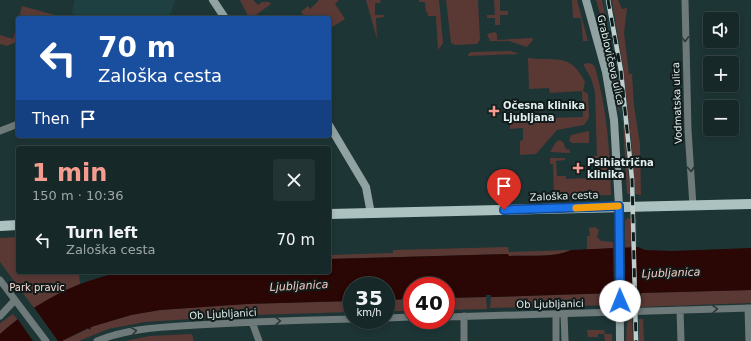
<!DOCTYPE html>
<meta charset="utf-8">
<style>
:root{--surface:#162828;--page:#233434;--text:#f1f3f6;--muted:#9ea6a8;--line:#354445;--accent:#f59c90}
body{margin:0;font-family:"DejaVu Sans",sans-serif;background:var(--page);color:var(--text);height:100vh;display:flex;flex-direction:column;font-size:15px;white-space:nowrap}
*{box-sizing:border-box;margin:0}
p{font-size:13px;color:var(--muted)}
.icon{flex:none;width:22px;height:22px;fill:none;stroke:currentColor;stroke-width:2;stroke-linecap:round;stroke-linejoin:round}
.map{position:relative;flex:1;overflow:hidden}
.details{position:absolute;left:16px;top:146px;width:315px;height:128px;display:flex;flex-direction:column;background:var(--surface);border-radius:4px;box-shadow:0 2px 6px #0003,0 0 0 1px var(--line)}
.details>*{flex:none}
.banner{position:absolute;left:16px;top:16px;width:315px;height:122px;border-radius:4px;box-shadow:0 2px 6px #0003,0 0 0 1px var(--line);background:#1a4fa0;color:#fff;overflow:hidden}
.controls{position:absolute;left:703px;top:12px;display:grid;gap:8px}
.controls a{display:grid;place-items:center;width:36px;height:36px;border-radius:4px;background:var(--surface);box-shadow:0 2px 6px #0003,0 0 0 1px var(--line);font-size:20px}
.speed{position:absolute;left:343px;top:277px;display:flex;gap:8px;font-size:20px;font-weight:700;text-align:center}
.speed>*{display:grid;place-content:center;width:52px;height:52px;border-radius:50%;background:var(--surface);box-shadow:0 2px 6px #0003,0 0 0 1px var(--line);line-height:1}
.speed small{font-size:10px;font-weight:400}
.speed .limit{border:6px solid #d22;background:#fff;color:#111}
.pin{position:absolute;display:grid;place-items:center;width:34px;height:34px;color:#fff;margin:-41px -17px;border-radius:50% 50% 50% 0;rotate:-45deg;box-shadow:0 0 4px #0007}
.pin .icon{rotate:45deg}
.me{position:absolute;width:44px;margin:-22px;rotate:359deg;stroke-linejoin:round;filter:drop-shadow(0 0 3px #0008)}
.turn{display:flex;align-items:center;gap:14px;height:84px;padding:0 16px;font-size:18px}
.turn .icon{width:52px;height:52px;stroke-width:2.5}
.turn b{display:block;font-size:28px;line-height:34px}
.then{display:flex;align-items:center;height:38px;padding:0 16px;background:#0003;gap:8px;font-size:15px}
.round{display:grid;place-items:center;flex:none;width:42px;height:42px;border-radius:4px;background:var(--page)}
.head{display:flex;align-items:center;justify-content:space-between;height:68px;padding:0 16px}
h1{font-size:24px;font-weight:700;line-height:30px;color:var(--accent)}
ul{padding:0;list-style:none}
li{display:flex;align-items:center;gap:12px;height:52px;padding:0 16px}
li div{flex:1}
li b{display:block;font-size:15px}
li em{font-style:normal}
.map>svg:first-child{display:block}
.built{fill:#1f4040}
.green{fill:#5a3935}
.water{fill:#2a0604}
.pier{fill:#1e3535}
.lines{fill:none;stroke-linecap:round;stroke-linejoin:round}
.street{stroke:#6e7979;stroke-width:7}
.secondary{stroke:#90a2a1;stroke-width:8}
.primary{stroke:#abc2c1;stroke-width:10}
.rail-casing{stroke:#c0cfce;stroke-width:4.5}
.rail{stroke:#101b1a;stroke-width:3;stroke-dasharray:9;stroke-linecap:butt}
.oneway{stroke:#2c3736}
.route-casing{stroke:#114b97;stroke-width:10}
.route{stroke:#1a73e8;stroke-width:7}
.slow{stroke:#f59e0b;stroke-width:7}
.poi-dot{fill:#f59c90;stroke:#101b1a;stroke-width:1.5}
.labels{text-anchor:middle;dominant-baseline:central;stroke-width:4;stroke-linejoin:round;paint-order:stroke}
.street-label{font-size:10px;fill:#e1efee;stroke:#101b1a}
.poi-label{font-size:10px;font-weight:bold;fill:#e1efee;stroke:#101b1a;text-anchor:start}
.park-label{font-size:10px;fill:#fbdbd6;stroke:#101b1a}
.water-label{font-size:11px;font-style:italic;fill:#facbc4;stroke:#101b1a}
</style>
<div class="map">
<svg width="751" height="341" viewBox="0 0 751 341">
<rect width="100%" height="100%" fill="#1e3535"/>
<!-- built -->
<path class="built" d="M75,0H175L169,18H84L72,13Z
M603,0H612L619,36L633,159L635,194H630L624,121H621L613,57Z
M632,219H637L639,307H633V302H631Z
M633,319H639V341H633Z"/>
<!-- green -->
<path class="green" d="M240,0H253L258,5L262,2H269L271,4L252,18H249Z
M319,0H339L335,4L345,19L329,29V18H306L301,12L308,6L310,9Z
M366,0H380L381,3H375V15H384V17L376,18L377,39Z
M419,0H439L443,43L438,50L436,16H428V12L426,13L425,2H419Z
M446,0H478L480,40L477,44L455,45L451,43Z
M494,0H500V11H508V15H500V25H495V18H487V15H495Z
M572,0H577L588,41H583L581,18H573Z
M596,0H602C611,39 616,78 620,117L605,42L608,41Z
M612,0H618L622,9L627,8L624,33L629,74H632L634,106L640,144L641,195L635,194L633,159L623,67Z
M22,6L62,17L63,18H19Z
M18,20V41L7,46L0,44V35L13,39Z
M495,32L497,34V40L532,38L533,40L527,47L509,41H490L487,34Z
M511,51L519,54L468,56L469,53L472,52Z
M528,58C553,62 570,51 585,82L583,91L588,94L589,118L584,125L557,130L536,154L520,155V141L523,140V128L510,129V119L583,117L582,91L550,93L549,88L529,89Z
M588,63L592,64L595,67C607,109 610,151 611,195L554,197L553,164H550V158H565V160L556,161L557,176H566V179L589,178V175H599L598,159H589V156H597L595,92L591,78L584,66V64Z
M623,121H624L630,194H627Z
M589,131V143H572L569,141L571,135Z
M560,140L563,142L566,149L570,150V153L550,152L556,142Z
M627,218L632,219L631,245L625,257V221Z
M595,227L599,230L597,237L601,241L613,242V248L587,250V236H590L589,228Z
M18,237V272H79L80,284L56,295L34,308L0,262V238Z
M508,247L509,252L571,250C553,258 528,255 508,256V254L329,259V255L393,253V250Z
M625,290H632L631,302H633V307L625,306Z
M751,290V303L639,307L641,293Z
M614,293V305L490,308L491,297Z
M486,297L487,309L446,310V298Z
M412,299V311H386V300Z
M352,301V312L250,315L145,322L108,329L79,341H62L94,326L131,315L160,310L247,304Z
M13,314L18,320L0,334V323Z
M632,318L633,341H626L627,322Z
M639,319H643L644,341H639Z
M587,330H604L605,334H612V341H605L604,334H598V337H588Z
M192,334L194,341H125L150,336Z"/>
<!-- water -->
<path class="water" d="M638,247L645,250L672,251L751,248V290L641,293L639,299V290H625L614,293L491,297V295H486V297L446,298V286H412V299L386,300V286H352V301L247,304L160,310L131,315L94,326L91,327L90,330L88,328L62,341H0V334C33,304 74,282 118,273L329,272V259L508,254L509,256C528,255 554,258 571,250Z"/>
<!-- pier -->
<path class="pier" d="M613,248H625V292L616,293L614,295Z
M33,306L58,341H33L17,318Z"/>
<g class="lines">
<!-- street -->
<path class="street" d="M685,0L688,130L693,206
M0,131L18,124
M0,280L46,341
M748,308L749,341
M680,310L681,341
M556,314V341
M564,314L565,341
M0,316L15,300
M446,317L751,308
M386,318L412,317
M252,322L259,341
M97,341C128,328 163,327 196,325C248,322 300,320 352,319
M464,341V316"/>
<!-- secondary -->
<path class="secondary" d="M213,0L225,18
M586,0L606,72L614,120L619,206L620,341
M329,125L366,187L371,214"/>
<!-- primary -->
<path class="primary" d="M329,214L751,204
M0,226L18,225"/>
<defs>
<path id="rail" d="M608,0L621,71L632,179L636,341"/>
</defs>
<!-- rail casing -->
<use href="#rail" class="rail-casing"/>
<!-- rail -->
<use href="#rail" class="rail"/>
</g>
<!-- one-way arrows -->
<defs><path id="oneway-chevron" d="M-2-3.5L2.5 0L-2 3.5" fill="none" stroke-width="1.6" stroke-linecap="round" stroke-linejoin="round"/></defs>
<g class="oneway">
<use href="#oneway-chevron" transform="translate(685 39) rotate(89)"/>
<use href="#oneway-chevron" transform="translate(691 169) rotate(86)"/>
<use href="#oneway-chevron" transform="translate(715 309) rotate(-2)"/>
<use href="#oneway-chevron" transform="translate(278 321) rotate(-2)"/>
<use href="#oneway-chevron" transform="translate(134 331) rotate(-10)"/>
</g>
<g class="lines">
<defs>
<path id="route" d="M504,210L619,206L620,301"/>
</defs>
<!-- route casing -->
<use href="#route" class="route-casing"/>
<!-- route -->
<use href="#route" class="route"/>
<!-- slow -->
<path class="slow" d="M576,208L618,206"/>
</g>
<!-- markers -->
<g class="poi-dot">
<path d="M492 105h4v4h4v4h-4v4h-4v-4h-4v-4h4z"/>
<path d="M576 162h4v4h4v4h-4v4h-4v-4h-4v-4h4z"/>
</g>
<g class="labels">
<!-- street labels -->
<g class="street-label">
<text transform="translate(611 60) rotate(77)">Grablovičeva ulica</text>
<text transform="translate(677 103) rotate(-92)">Vodmatska ulica</text>
<text transform="translate(564 196) rotate(-2)">Zaloška cesta</text>
<text transform="translate(550 304) rotate(-1)">Ob Ljubljanici</text>
<text transform="translate(223 314) rotate(-3)">Ob Ljubljanici</text>
</g>
<!-- poi labels -->
<g class="poi-label">
<text x="503" y="105">Očesna klinika<tspan x="503" dy="12">Ljubljana</tspan></text>
<text x="587" y="162">Psihiatrična<tspan x="587" dy="12">klinika</tspan></text>
</g>
<!-- park labels -->
<g class="park-label">
<text x="37" y="287">Park pravic</text>
</g>
<!-- water labels -->
<g class="water-label">
<text transform="translate(671 273) rotate(-2)">Ljubljanica</text>
<text transform="translate(299 286) rotate(-3)">Ljubljanica</text>
</g>
</g>
</svg>
<div class="controls">
<a><svg class="icon" aria-label="sound" viewBox="0 0 24 24"><path d="M4 9h4l5-4v14l-5-4H4zM17 9q2 3 0 6"/></svg></a>
<a>+</a>
<a>−</a>
</div>
<div class="speed"><div>35<small>km/h</small></div><div class="limit">40</div></div>
<div class="pin" style="left:504px;top:210px;background:#d93025"><svg class="icon" aria-label="arrive" viewBox="0 0 24 24"><path d="M6 21V4h12l-3 4 3 4H6"/></svg></div>
<svg class="me" style="left:620px;top:301px" viewBox="-20 -20 40 40"><circle r="19" fill="#fff"/><path d="M0-13L10 11 0 6-10 11z" fill="#1a73e8"/></svg>
<div class="banner">
<div class="turn"><svg class="icon" aria-label="left" viewBox="0 0 24 24"><path d="M17 20v-9H6M10 6l-5 5 5 5"/></svg><div><b>70 m</b>Zaloška cesta</div></div>
<div class="then">Then<svg class="icon" aria-label="arrive" viewBox="0 0 24 24"><path d="M6 21V4h12l-3 4 3 4H6"/></svg></div>
</div>
<section class="details">
<div class="head"><div><h1>1 min</h1><p>150 m · 10:36</p></div><a class="round"><svg class="icon" aria-label="close" viewBox="0 0 24 24"><path d="M6 6l12 12M18 6L6 18"/></svg></a></div>
<ul>
<li><svg class="icon" aria-label="left" viewBox="0 0 24 24"><path d="M17 20v-9H6M10 6l-5 5 5 5"/></svg><div><b>Turn left</b><p>Zaloška cesta</p></div><em>70 m</em></li>
</ul>
</section>
</div>
